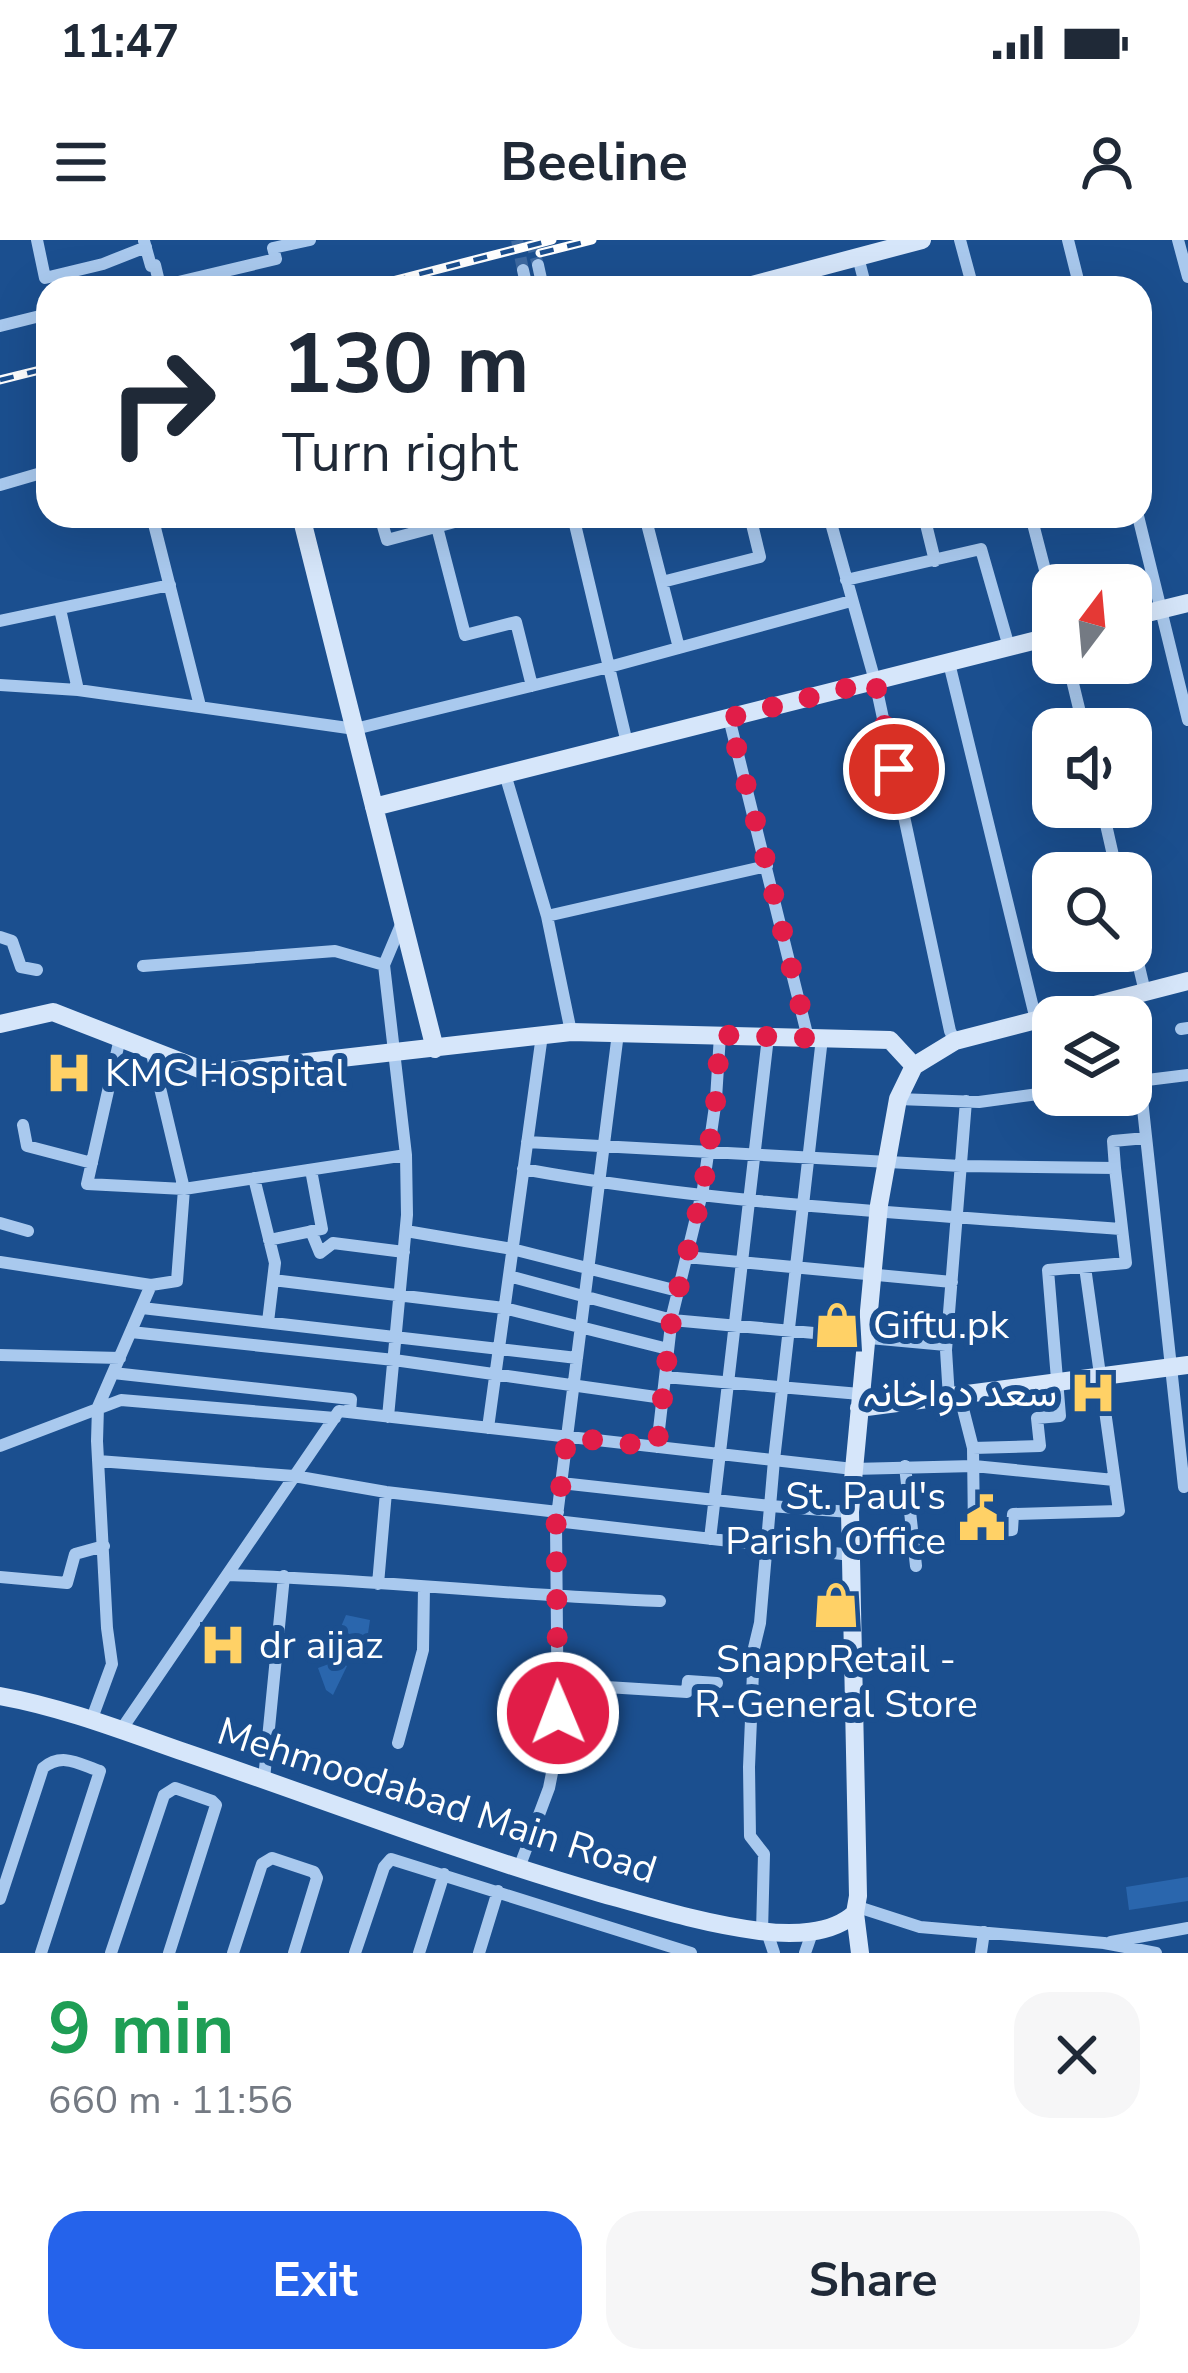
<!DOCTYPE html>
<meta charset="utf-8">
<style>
:root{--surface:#fff;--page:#f6f6f7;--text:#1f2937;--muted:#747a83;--accent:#2563eb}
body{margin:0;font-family:"Nunito Sans",Vazirmatn,sans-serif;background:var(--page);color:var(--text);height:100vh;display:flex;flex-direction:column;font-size:45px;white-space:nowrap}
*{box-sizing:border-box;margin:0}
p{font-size:39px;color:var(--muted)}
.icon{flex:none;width:66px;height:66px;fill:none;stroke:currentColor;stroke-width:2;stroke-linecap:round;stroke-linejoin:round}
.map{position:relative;height:1713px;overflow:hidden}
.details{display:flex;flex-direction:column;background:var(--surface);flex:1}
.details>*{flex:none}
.banner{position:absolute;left:36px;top:36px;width:1116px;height:252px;border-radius:36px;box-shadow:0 12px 48px #0002;background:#fff;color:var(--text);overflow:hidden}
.needle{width:78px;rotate:16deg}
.buttons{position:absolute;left:1032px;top:324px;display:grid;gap:24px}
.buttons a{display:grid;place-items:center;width:120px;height:120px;border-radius:24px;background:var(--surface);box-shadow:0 12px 48px #0002;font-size:60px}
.pin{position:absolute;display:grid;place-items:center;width:102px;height:102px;color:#fff;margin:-51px;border:6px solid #fff;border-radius:50%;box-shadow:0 3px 12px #0007}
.me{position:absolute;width:132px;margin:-66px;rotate:359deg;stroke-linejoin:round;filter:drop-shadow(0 0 9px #0008)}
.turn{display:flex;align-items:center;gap:42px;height:252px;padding:0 48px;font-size:54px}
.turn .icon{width:156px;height:156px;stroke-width:2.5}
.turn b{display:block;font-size:84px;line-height:102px}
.round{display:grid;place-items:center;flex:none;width:126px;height:126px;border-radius:36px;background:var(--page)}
.summary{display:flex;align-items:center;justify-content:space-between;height:204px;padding:0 48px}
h1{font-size:72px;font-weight:700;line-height:90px;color:#1e9e55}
.button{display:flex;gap:24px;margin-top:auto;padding:24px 48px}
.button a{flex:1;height:138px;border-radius:36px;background:var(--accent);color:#fff;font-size:48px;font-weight:700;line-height:138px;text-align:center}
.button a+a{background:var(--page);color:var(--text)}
.status{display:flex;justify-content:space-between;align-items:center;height:84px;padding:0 60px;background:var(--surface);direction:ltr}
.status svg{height:33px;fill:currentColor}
header{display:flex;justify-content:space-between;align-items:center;height:156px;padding:0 48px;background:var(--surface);font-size:54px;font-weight:700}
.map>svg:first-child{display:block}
.building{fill:#2a66ad}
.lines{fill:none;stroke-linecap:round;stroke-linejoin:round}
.street-tunnel{stroke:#3d69a0;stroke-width:12;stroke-dasharray:12 6;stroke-linecap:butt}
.street{stroke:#a9c9ee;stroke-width:12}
.secondary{stroke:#d6e6fa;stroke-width:18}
.rail-casing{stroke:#fff;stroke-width:9}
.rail{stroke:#1b4f8f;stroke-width:4.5;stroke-dasharray:14;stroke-linecap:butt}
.route{stroke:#e11d48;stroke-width:21;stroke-dasharray:0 37.8}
.labels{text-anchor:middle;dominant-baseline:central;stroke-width:12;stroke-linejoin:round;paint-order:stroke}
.poi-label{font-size:39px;fill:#fff;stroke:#1b4f8f;text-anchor:start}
.street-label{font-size:39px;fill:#fff;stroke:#1b4f8f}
</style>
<div class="status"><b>11:47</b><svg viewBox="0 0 49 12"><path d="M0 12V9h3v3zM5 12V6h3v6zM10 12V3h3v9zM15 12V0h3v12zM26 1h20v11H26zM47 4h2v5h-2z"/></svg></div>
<header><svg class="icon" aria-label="menu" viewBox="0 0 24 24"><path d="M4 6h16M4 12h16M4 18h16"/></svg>Beeline<svg class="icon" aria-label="person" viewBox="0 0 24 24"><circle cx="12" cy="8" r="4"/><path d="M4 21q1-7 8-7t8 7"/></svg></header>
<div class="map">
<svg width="1188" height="1713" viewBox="0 0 1188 1713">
<rect width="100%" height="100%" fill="#1b4f8f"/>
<!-- building -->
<path class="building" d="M346,1375L370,1380L366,1407L357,1409L355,1397L340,1389Z
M337,1421L347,1426L333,1455L326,1450L318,1428Z
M1188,1637V1661L1129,1670L1126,1647Z"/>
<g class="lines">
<!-- street-tunnel -->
<path class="street-tunnel" d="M517,0L523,30
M531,0L538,25"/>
<!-- street -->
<path class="street" d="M37,0L45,38L103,24L146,7
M960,0L973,48
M1068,0L1080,48
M1178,0L1188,37
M144,1L151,26L155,25L160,46
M858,17L866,48
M538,25L543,48
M523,30L527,48
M153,48L276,19L273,8L310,0
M0,86L48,74
M0,245L48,231
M152,276L200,466
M380,276L387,300L477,276
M573,276L627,503
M645,276L679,408
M829,276L875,441L950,791L955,801
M924,276L935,321
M1031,276L1053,361
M1138,276L1188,480
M437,287L465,395L516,382L532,446
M846,340L981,309L1009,407
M662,342L760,317L750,276
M60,369L78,450
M0,381L170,345
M949,423L1036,780
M1068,423L1084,489
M0,445L78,450L355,489L609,427L851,361
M729,478L808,798
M505,534L547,676L571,792
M1102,567L1117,633
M547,676L767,626
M1131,693L1145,752
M0,697L12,701L21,727L37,730
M143,726L335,711L384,725
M1181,789L1188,788
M120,798L87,944L184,949L406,915
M1140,841L1184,1247
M1131,842L1188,835
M898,859L979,862L1053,852
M23,885L27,906L92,923
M527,902L961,926L1115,928L1113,901L1146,898
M523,929C720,965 921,974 1120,989
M254,938L275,1023L268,1082
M0,983L28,991
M311,991L320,1013L333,1003L404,1012
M406,991L512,1009L678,1051
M269,1000L322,989L311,930
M686,1017L952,1042
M0,1022L151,1045
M509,1036L672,1080L946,1105
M273,1040L504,1068L668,1109
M142,1068L577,1118
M131,1092L394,1120L663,1158
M0,1115L120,1118
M113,1133L351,1159L350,1172
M665,1137L860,1154
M960,1157L973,1208L974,1293L1012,1290L1013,1274L1119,1271L1085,1027
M949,1158L946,1110L966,861
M388,1177L407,975L406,915L384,725L403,680
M488,1188L542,795
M0,1206L121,1160L335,1178
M657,1207L672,1076L703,949L716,859L720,795
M973,1208L1040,1206L1037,1178L1060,1176L1048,1030L1126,1023L1115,928
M98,1221L294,1236L386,1252L558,1272
M905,1226L916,1326
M561,1243L770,1266L850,1272
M556,1281L851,1315
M710,1299L768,797
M227,1335C372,1339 516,1356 660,1361
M0,1337L67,1343L75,1314L104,1306
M378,1344L386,1252
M558,1444L687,1452L688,1441L717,1443
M91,1481L112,1424L107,1388L97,1201L98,1167L151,1045L177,1041L184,949L151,810
M121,1490L339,1171L853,1229L974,1226L1114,1240
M398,1503L423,1410L424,1347
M264,1539L284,1336
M519,1628L549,1548L558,1503L556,1284L618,793
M0,1659L43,1528C62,1512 79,1524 100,1531L41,1713
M858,1667L920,1687L1104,1703L1156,1713
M762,1692L764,1614L750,1596L749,1527L754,1408L760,1383L774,1220L822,798
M767,1692L774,1713
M1111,1702L1188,1688
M111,1713L164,1555L175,1548L212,1561L216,1565L169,1713
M233,1713L262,1624L272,1618L314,1632L317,1638L294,1713
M355,1713L384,1627L391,1619L691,1713
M419,1713L444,1634
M479,1713L498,1651
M805,1713L813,1690
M981,1713L984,1692"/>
<!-- secondary -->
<path class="secondary" d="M741,48L922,0
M301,276L435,809
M1131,377L1188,363
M374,567L1053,396
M0,784L53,772L210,833L571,792L890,800L914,826
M859,1168L1188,1125
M0,1456C62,1467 124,1491 184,1512C322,1559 459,1612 600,1653C653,1668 705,1684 760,1691C790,1695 832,1695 855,1673L858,1656L850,1272L879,965L898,859L914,826L955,801L1188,741
M855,1673L860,1713"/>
<defs>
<path id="rail" d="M540,13L592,0
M365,48L552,0
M0,140L48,128"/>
</defs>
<!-- rail casing -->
<use href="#rail" class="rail-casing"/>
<!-- rail -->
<use href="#rail" class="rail"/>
</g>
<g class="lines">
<!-- route -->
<path class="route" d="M558,1473L556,1285L567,1197L657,1207L672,1076L703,949L716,859L720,795L808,798L767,626L729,478L875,441L894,529"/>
</g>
<!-- icons -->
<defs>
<symbol id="hospital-bare" viewBox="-9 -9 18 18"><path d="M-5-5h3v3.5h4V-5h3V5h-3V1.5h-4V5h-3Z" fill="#ffd166" stroke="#1b4f8f" stroke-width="2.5" paint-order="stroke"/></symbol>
<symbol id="shop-bare" viewBox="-9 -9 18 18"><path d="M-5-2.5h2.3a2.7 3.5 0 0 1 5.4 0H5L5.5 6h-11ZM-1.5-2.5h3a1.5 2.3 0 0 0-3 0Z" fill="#ffd166" stroke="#1b4f8f" stroke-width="2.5" paint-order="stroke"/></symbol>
<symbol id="civic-bare" viewBox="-9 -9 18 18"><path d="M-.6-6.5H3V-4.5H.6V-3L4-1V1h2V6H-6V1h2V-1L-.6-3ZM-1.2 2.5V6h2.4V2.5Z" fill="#ffd166" stroke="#1b4f8f" stroke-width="2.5" paint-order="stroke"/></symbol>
</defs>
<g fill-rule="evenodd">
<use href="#hospital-bare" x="36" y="800" width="66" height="66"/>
<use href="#shop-bare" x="804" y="1052" width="66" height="66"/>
<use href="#hospital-bare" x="1060" y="1120" width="66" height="66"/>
<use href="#civic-bare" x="949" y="1245" width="66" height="66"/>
<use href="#shop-bare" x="803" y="1332" width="66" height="66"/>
<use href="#hospital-bare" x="190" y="1372" width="66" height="66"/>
</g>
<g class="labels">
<!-- poi labels -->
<g class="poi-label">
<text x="105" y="833">KMC Hospital</text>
<text x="873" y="1085">Giftu.pk</text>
<text x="1057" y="1153" text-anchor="end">سعد دواخانہ</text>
<text x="946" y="1256" text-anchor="end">St. Paul's<tspan x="946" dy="45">Parish Office</tspan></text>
<text x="259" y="1405">dr aijaz</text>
<text x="836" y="1419" text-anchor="middle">SnappRetail -<tspan x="836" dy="45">R-General Store</tspan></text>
</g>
<!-- street labels -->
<g class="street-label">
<text transform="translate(437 1561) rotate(18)">Mehmoodabad Main Road</text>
</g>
</g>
</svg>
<div class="buttons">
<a><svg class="needle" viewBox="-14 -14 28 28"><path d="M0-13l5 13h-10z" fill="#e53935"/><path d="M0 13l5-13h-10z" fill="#747a83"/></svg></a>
<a><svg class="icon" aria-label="sound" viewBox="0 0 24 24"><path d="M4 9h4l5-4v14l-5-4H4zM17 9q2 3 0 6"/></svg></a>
<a><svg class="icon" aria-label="search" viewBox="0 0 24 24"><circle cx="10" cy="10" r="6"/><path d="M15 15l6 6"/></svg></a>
<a><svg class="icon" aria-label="layers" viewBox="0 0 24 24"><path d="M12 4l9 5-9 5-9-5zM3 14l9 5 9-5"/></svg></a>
</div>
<div class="pin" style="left:894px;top:529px;background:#d93025"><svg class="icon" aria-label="arrive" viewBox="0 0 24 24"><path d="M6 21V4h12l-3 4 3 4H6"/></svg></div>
<svg class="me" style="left:558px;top:1473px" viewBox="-20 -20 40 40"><circle r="17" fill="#e11d48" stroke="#fff" stroke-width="3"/><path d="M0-11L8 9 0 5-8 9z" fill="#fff"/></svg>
<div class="banner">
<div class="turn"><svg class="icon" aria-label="right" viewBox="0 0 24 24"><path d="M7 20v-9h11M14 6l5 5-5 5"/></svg><div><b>130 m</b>Turn right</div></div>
</div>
</div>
<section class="details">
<div class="summary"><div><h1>9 min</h1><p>660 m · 11:56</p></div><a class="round"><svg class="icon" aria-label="close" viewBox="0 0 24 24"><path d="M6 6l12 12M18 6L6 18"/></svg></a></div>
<div class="button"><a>Exit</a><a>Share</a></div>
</section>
